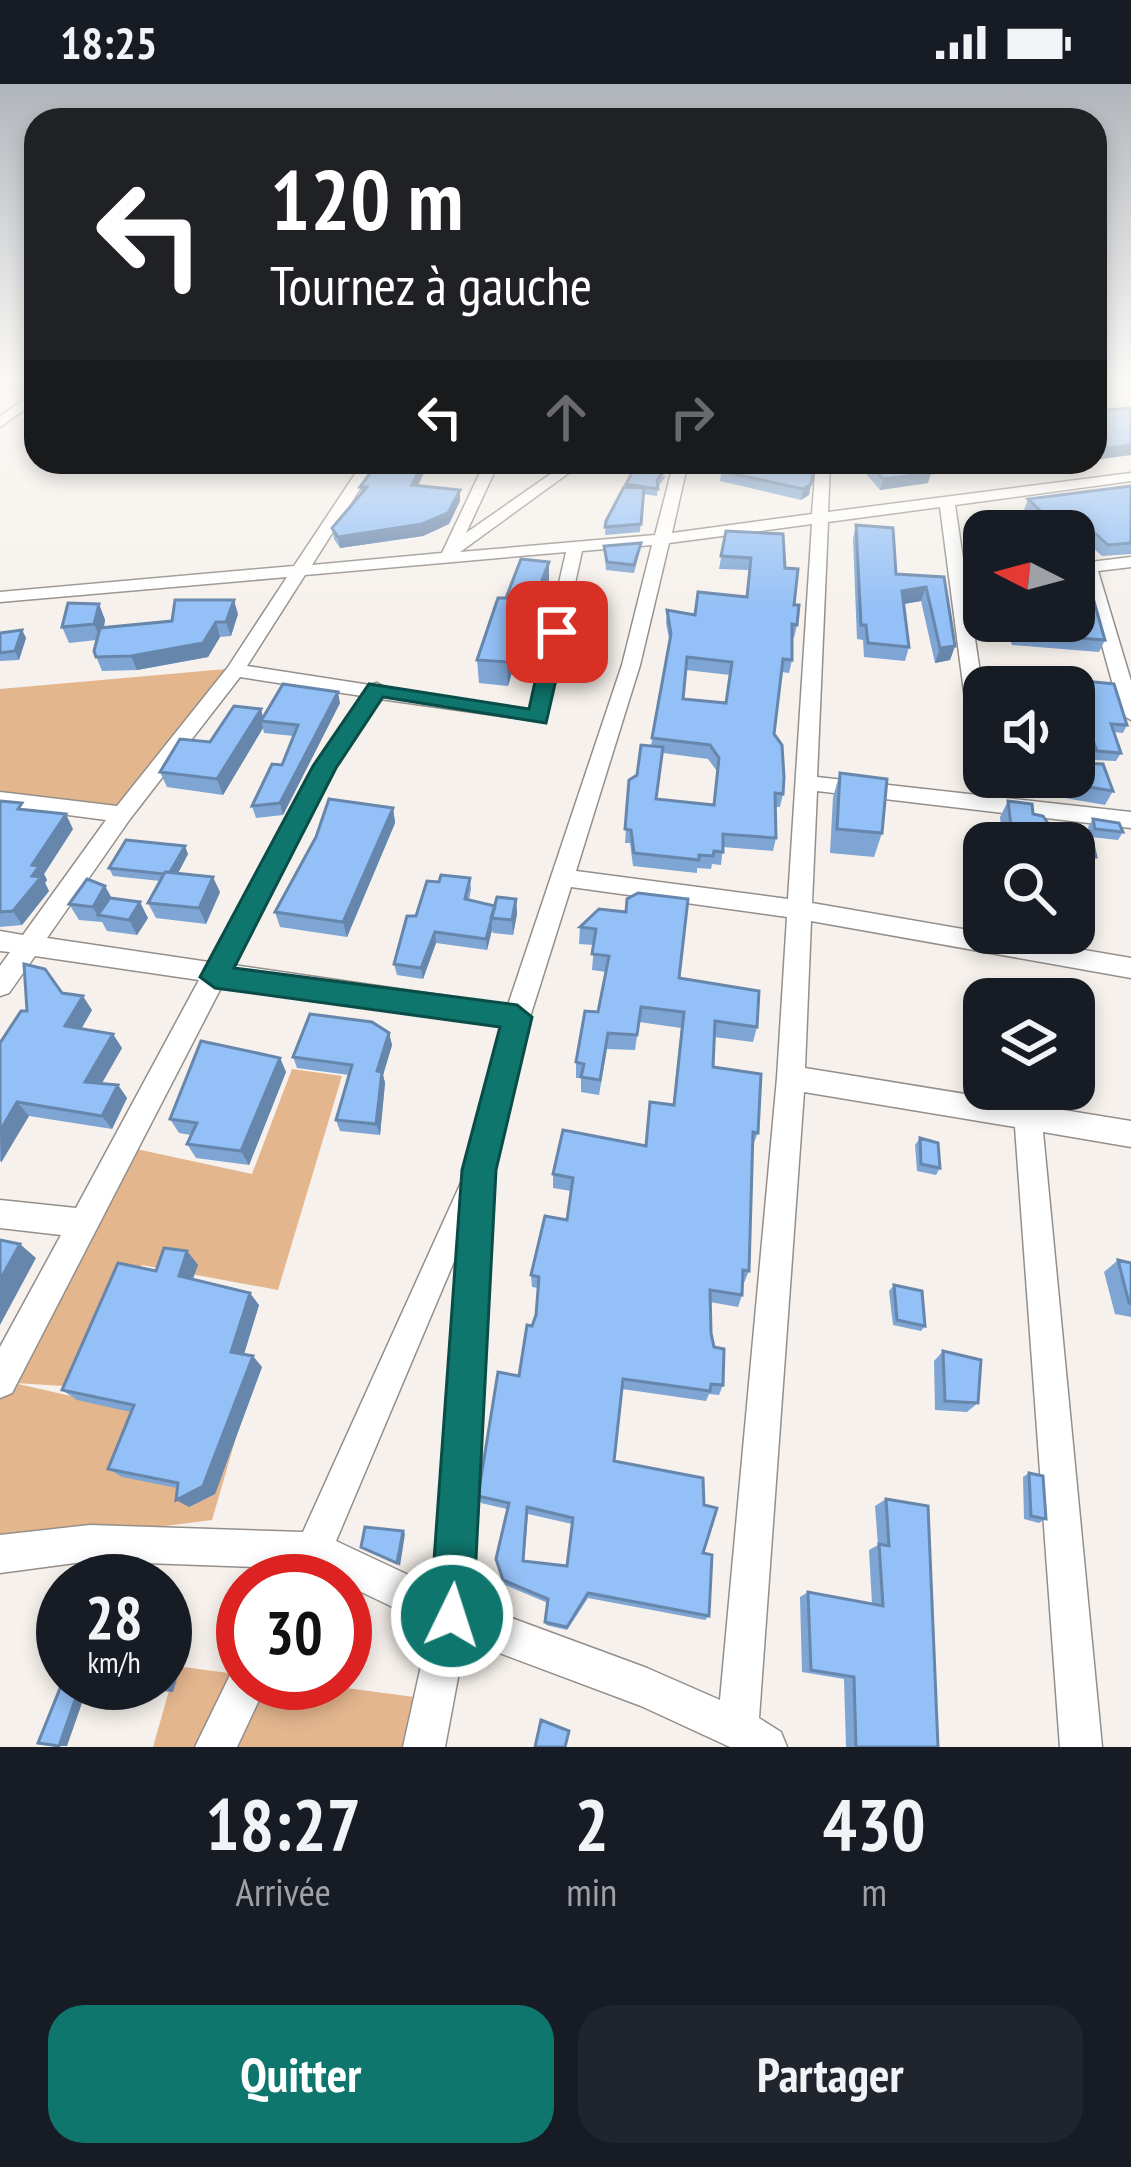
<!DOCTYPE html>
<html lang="fr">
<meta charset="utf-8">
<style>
:root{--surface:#171b24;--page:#20242c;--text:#f1f3f6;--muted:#9ea1a6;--accent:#0f766e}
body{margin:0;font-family:"PT Sans Narrow",sans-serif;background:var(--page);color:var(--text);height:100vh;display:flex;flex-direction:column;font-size:45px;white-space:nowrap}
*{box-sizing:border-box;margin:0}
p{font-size:39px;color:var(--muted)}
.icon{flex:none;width:66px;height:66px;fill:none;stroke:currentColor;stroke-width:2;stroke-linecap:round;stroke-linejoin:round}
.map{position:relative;height:1663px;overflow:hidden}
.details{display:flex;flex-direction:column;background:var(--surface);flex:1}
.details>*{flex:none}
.guide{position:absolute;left:24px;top:24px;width:1083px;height:366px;border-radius:36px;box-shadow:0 6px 18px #0003;background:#202124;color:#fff;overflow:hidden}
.needle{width:78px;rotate:276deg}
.tools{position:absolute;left:963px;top:426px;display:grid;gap:24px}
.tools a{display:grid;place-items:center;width:132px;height:132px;border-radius:24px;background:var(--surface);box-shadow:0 6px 18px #0003;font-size:60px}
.speed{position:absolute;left:36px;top:1470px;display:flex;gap:24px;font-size:60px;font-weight:700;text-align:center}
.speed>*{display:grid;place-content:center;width:156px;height:156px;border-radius:50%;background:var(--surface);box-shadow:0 6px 18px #0003;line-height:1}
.speed small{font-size:30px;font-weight:400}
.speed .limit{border:18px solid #d22;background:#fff;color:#111}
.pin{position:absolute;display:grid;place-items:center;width:102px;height:102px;color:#fff;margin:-51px;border-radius:24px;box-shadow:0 6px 18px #0006}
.me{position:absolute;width:132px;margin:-66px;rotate:4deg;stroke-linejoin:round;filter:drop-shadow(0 0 9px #0008)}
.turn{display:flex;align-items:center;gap:42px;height:252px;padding:0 48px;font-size:54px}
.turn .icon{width:156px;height:156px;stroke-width:2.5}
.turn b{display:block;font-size:84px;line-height:102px}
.lanes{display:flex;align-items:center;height:114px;padding:0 48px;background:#0003;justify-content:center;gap:60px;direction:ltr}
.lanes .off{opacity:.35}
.eta{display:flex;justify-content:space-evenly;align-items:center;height:204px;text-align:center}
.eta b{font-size:72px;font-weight:700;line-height:84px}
.button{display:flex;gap:24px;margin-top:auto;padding:24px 48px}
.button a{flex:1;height:138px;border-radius:36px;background:var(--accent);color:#fff;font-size:48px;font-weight:700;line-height:138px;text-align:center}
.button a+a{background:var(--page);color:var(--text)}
.status{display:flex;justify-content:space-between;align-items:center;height:84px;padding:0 60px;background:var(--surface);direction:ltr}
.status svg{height:33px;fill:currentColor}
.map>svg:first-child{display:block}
.green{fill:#e4b68e}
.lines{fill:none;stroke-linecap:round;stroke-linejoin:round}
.street-casing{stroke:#948f8b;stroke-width:3}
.street{fill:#fff;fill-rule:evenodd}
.wall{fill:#7ea5d4;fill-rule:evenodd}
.shaded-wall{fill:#6786ac}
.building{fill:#93c0f6;stroke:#6786ac;stroke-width:3;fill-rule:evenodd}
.route{fill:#0f766e;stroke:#0a4d48;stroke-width:3}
</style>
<div class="status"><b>18:25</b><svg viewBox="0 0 49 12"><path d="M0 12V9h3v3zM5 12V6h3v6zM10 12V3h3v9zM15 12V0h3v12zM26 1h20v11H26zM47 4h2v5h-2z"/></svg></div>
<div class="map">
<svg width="1131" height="1663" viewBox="0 0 1131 1663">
<rect width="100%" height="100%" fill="#f6f1ec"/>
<!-- green -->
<path class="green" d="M226,585L116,724L0,710V605Z
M292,985L342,992L278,1206L142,1181L80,1303L14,1299L237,1350L212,1436L0,1463V1305L127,1063L252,1090Z
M176,1582L243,1591V1599H308L437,1616L430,1663H153Z"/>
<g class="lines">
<defs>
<path id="street" d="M0,293L36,296V304L0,299Z
M1118,293H1131V300L1119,296Z
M36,308V318L0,343V332Z
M363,378H377L312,481L442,469L485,378H499L466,449L552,389L526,378H548L570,388L460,468L655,451L674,378H688L672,449L812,430L816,378H830L828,428L1131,389V397L955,421L984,615V692L974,685L940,423L828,438L817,693L1131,728V744L817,707L812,819L1131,874V894L811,837L805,984L1131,1037V1063L1043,1048L1102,1663H1060L1015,1043L804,1008L759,1634L781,1648L787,1663H730L641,1622L465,1556L445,1663H403L430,1541L322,1489L319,1497H281L286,1484L90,1477L0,1489V1451L90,1441L303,1448L464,1092L502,942L223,900L12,1309L0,1314V1263L61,1151L0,1144V1116L76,1124L199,896L35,872L9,909L0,912V882L10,868L0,867V847L23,851L106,736L0,722V708L117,722L228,583L287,493L0,518V508L294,482ZM812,440L788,815L576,787L640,581L669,459ZM652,461L622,581L508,921L233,881L335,683L380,615L545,638L582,467ZM566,468L530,626L386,604L377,599L370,601L247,582L305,491ZM240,593L362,612L315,682L209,878L47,854L130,735ZM571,803L787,833L777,994L720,1616L647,1584L471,1519L494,1086L530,933ZM458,1168L434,1503L336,1457Z
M1131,473V483L1098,487L1131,597V636L1121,630L1082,489L1074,490V480Z
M243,1581V1599H267L237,1663H195L233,1585Z"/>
</defs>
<!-- street casing -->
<use href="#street" class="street-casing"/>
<!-- street -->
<use href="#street" class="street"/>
</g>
<!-- wall -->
<path class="wall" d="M429,378L418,401L460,417L449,440L423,452L340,464L334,455L332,444L361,411L360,403Z
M723,378H815L809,411L801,416L720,397Z
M856,378H924L928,399L880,406Z
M974,378H1031L1029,384L985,388Z
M666,392L658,403L657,412L643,410L640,448L605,451L606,437L626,403V400Z
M1131,402V470L1102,472L1074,447H993L995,441L1017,439L1018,435L1032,434L1024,426L1028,415Z
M856,441L896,490L944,493L955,562L950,576L935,579L921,517L904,520L909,563L905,577L864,573L863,556L857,555L853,455Z
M726,447L785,484L797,541L794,554L792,553V576L789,589L781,588L774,650L783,710L780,723H776V754L773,767L723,763L721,781L712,780L711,785L697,784V789L633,782L630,759H625L629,696L637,691L651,662L670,560L666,539L667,526L695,531L747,513L749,486L719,485ZM686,586L730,591L726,619L683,615ZM663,669L708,675L717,687L713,721L656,715Z
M604,462L640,466L634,489L606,486Z
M549,501L532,549L524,548L508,602L479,599L477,576L506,514Z
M99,520L105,536L104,544L238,530L231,552L220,553L208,573L137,586L102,587L94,567L97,556L69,559L62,543Z
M1004,537H1074L1105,556L1099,568L1012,561Z
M22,546L26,554L19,576L0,577V549Z
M1064,595L1127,641L1123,649L1114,648L1121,669L1116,677L1093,676L1078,636H1074V603H1061Z
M340,619L283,731L256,734L252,722L282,681L294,652L264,649L263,644L223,711L167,703L160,688L261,625L263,633Z
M840,689L882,749L874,773L830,769L833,713Z
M1006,693H1074L1113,707L1105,721L1008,704Z
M0,717L73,745L44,790L47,796L45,799L49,807L22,841L0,843Z
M1008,717L1050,742L1089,747L1088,743L1093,735L1123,748L1118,756L1091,753L1096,773L1086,789L1074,788V759H1003L1000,733Z
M393,724L395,739L347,853L280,843L275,828Z
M188,770L178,789L220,808L206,840L156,834L148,819L160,797L113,792L109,784Z
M470,794L471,805L469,816L494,822L516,815L517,830L513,851L493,849L492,846L487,866L436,859L423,895L397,891L394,880L416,832L439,798Z
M112,814L148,834L137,851L107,847L102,838L79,836L69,820Z
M599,825L679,894L757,943L753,958L714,953L713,983L758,1049L752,1063L749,1187L744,1199H742V1211L738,1223L710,1218L711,1249L723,1301L719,1311L709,1310L706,1317L622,1305L614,1377L703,1469L709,1532L705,1536L588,1514L567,1546L546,1541L548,1519L505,1501L503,1496L507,1425L481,1419L478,1412L519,1292L536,1231L538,1204L532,1203L531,1191L567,1136L571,1107L553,1104V1090L645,1061L673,1020L681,944L639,938L635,966L607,965L599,1011L581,1008V994H576V978L598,928L606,888L592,886L594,861L579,860L580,843ZM528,1430L572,1440L567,1482L524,1477Z
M62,909L92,926L81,945L122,964L102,999L118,1001L127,1014L112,1045L29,1032L0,1078V959L27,927Z
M389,949L392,961L383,991L385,999L380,1051L340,1047L336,1036L349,991L297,984L293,973Z
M280,974L286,988L249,1081L196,1074L187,1060L191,1051L179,1049L170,1035Z
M920,1054L940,1084L936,1091L917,1087L915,1061Z
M187,1167L198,1181L193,1195L259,1221L244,1270L262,1283L215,1410L189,1423L177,1404L122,1393L108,1385L131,1328L77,1316L62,1306Z
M1118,1176L1131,1179V1233L1115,1230L1104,1188Z
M894,1201L925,1242L921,1247L893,1241L889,1207Z
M943,1267L978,1319L967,1328L935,1326L934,1277Z
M1029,1389L1046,1435L1039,1439L1024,1435L1023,1393Z
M886,1415L938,1663H846L844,1595L802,1588L800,1513L808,1508L872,1520L869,1466L878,1461L875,1422Z"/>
<!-- shaded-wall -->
<path class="shaded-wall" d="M1131,361V371L1095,376V366Z
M423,378H429L413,412L412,401Z
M988,378H1031L1029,384L985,388Z
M931,389L928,399L880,406L883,395Z
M811,400L809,411L801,416L803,405Z
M460,406V417L449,440L423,452L340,464L338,453Z
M1096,450L1091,461L1074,463V453Z
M549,478V501L532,549L531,525Z
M926,503L921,517L898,521L902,507Z
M234,516L238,530L231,552L226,538Z
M99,520L105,536L101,556L94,540Z
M524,525V548L508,602L507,578Z
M216,538L220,553L208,573L137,586L131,572Z
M22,546L26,554L19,576L15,567Z
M955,562L950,576L935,579L940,564Z
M338,608L340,619L283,731L280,719Z
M261,625L264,638L261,637L263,644L223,711L217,695Z
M393,724L395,739L347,853L343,838Z
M66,730L73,745L44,790L47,796L45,799L49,807L22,841L13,827L32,792V781Z
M185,762L188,770L173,799L169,791Z
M213,793L220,808L206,840L199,824Z
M105,802L114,818L98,831L101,839L93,823Z
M516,815L517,830L513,851L512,836Z
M140,818L148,834L137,851L129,836Z
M491,834L492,846L487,866L486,855Z
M435,848L436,859L423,895L421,884Z
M83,912L92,926L75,956L65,942Z
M389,949L392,961L383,991L385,999L380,1051L376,1040L377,987Z
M113,950L122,964L95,1011L85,998Z
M280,974L286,988L249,1081L241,1067Z
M118,1001L127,1014L112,1045L102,1032Z
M17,1018L29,1032L1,1079L0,1047Z
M20,1160L36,1174L0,1241V1196Z
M187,1167L198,1181L189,1204L179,1192Z
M250,1209L259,1221L241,1280L231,1268Z
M253,1272L262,1283L215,1410L189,1423L176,1416Z
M403,1447L405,1450L400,1482L397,1479Z
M173,1573L183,1575L173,1608L162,1607Z
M81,1599H89L67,1662H59Z"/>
<!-- building -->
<path class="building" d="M1131,324V361L1095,366V327Z
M378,378H423L412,401L460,406L448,429L422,440L338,453L332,444L367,403H360Z
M638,378H667L666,385L657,396L658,405L626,400Z
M723,378H815L811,400L803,405L721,387Z
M868,378H924L931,389L883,395Z
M1131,402V459L1108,461L1096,450L1074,453V447H1032L1018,435L1046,432L1028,415Z
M624,403L644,404L641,440L605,443L606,437Z
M1022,438L1032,447H1000L995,441Z
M856,441L893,444L896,490L944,493L955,562L940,564L926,503L902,507L909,563L868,559L866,541H861Z
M726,447L783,450L785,484L798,485L794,521H799L797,541L792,540V576L783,575L774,650L782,661L784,693L783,710L775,709L776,754L723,750V768L714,767L713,772L699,771V776L634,769L631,746L625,745L629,696L637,691L641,661L663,663L656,715L714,721L719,674L710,661L652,654L671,550L667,526L695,531L698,508L747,513L751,474L721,472ZM687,573L732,578L726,619L683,615Z
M641,459L634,481L607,478L604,462Z
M521,475L549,478L531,525H524L507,578L477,576L498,514H506Z
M1074,493H1087L1105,556L1017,549L1013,537H1074Z
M175,516H234L226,538H216L203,559L131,572L96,573L94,567L100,544L172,537Z
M68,519L99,520L94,540L62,543Z
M22,546L15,567L0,569V549Z
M1064,595L1114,600L1127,641L1111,640L1121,669L1097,667L1082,628H1074V603H1065Z
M283,600L338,608L280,719L252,722L272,680L282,681L298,641L261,637Z
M234,622L261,625L217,695L160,688L180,655L210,658Z
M1074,679L1103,680L1113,707L1030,693H1074Z
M840,689L887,695L882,749L837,745Z
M329,715L393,724L343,838L275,828L316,753Z
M0,717L22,719L18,725L66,730L32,781L39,782L32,792L41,793L13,827L0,828Z
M1008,717L1032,720L1033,730L1043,732L1050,742L1090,747L1096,773L1074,772V759H1013Z
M1093,735L1119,739L1123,748L1095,745Z
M126,756L185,762L170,788H165L164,790L109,784Z
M165,788L213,793L199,824L148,819Z
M441,791L470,794L465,815L495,822L486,855L435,848L421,884L394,880L407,832H416L427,797L439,798Z
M87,795L105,802L93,823L69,820Z
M638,809L688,815L679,894L759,907L757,943L715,937L713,983L761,990L758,1049L753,1048L749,1187L743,1186L742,1211L710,1206L711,1249L714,1263L724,1265L723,1301L711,1300L710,1307L623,1295L614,1377L703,1394L704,1421L717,1424L703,1469L712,1471L709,1532L588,1509L567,1543L545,1538L548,1515L503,1496L496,1475L509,1419L478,1412L498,1288L519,1292L527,1241L532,1242L536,1231L539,1193L531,1191L545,1132L567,1136L573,1094L553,1090L563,1046L646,1062L650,1018L674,1021L684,928L641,923L637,951L608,949L600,996L581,993L584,980L576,978L585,927L598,928L609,872L592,870L596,845L580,843L599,825L626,828L627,815ZM527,1423L573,1434L567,1482L523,1477Z
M497,813L516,815L512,836L491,834Z
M110,814L140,818L129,836L98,831Z
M24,880L45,885L62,909L83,912L65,942L113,950L85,998L118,1001L102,1032L17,1018L0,1047V959L21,927H27Z
M310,930L372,938L389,949L377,987L382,988L376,1040L336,1036L352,981L293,973Z
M201,957L280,974L241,1067L187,1060L197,1039L170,1035Z
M920,1054L938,1059L940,1084L921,1080Z
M0,1156L20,1160L0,1196Z
M164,1164L187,1167L179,1192L250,1209L231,1268L253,1272L203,1402L176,1416L178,1399L108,1385L134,1321L62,1306L118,1179L156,1187Z
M1118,1176L1131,1179V1220L1129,1219Z
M894,1201L922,1207L925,1242L897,1236Z
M943,1267L981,1276L978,1319L945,1317Z
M1029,1389L1043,1392L1046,1435L1031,1432Z
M886,1415L928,1422L938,1663H856L854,1593L811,1586L808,1508L883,1522L879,1460L889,1462Z
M365,1443L403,1447L397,1479L361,1463Z
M165,1572L173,1573L165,1597Z
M63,1597V1599H81L59,1662L38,1659Z
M136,1599H164L162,1607L135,1602Z
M541,1636L569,1647L565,1663H535Z"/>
<!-- sky -->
<linearGradient id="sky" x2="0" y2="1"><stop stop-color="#b1b6bc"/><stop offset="0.56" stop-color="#fbf9f6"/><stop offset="1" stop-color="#fbf9f6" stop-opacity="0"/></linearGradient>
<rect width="1131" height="526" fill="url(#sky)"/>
<!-- route -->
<path class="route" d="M557,542L567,548L546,639L383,613L336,684L234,884L517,921L532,933L496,1086L473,1532L467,1547L452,1553L436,1547L430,1532L462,1086L500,943L215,904L200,893L313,682L369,600L529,625L546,548Z"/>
</svg>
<div class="tools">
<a><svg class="needle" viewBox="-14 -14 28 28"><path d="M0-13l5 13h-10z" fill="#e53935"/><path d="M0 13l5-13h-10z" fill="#9ea1a6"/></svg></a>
<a><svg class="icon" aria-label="sound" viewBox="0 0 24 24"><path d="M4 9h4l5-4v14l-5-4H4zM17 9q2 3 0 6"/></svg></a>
<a><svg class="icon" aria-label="search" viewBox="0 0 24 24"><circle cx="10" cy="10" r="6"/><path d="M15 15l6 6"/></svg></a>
<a><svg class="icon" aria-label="layers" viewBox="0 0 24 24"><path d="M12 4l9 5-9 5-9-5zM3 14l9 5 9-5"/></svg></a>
</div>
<div class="speed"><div>28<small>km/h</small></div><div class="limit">30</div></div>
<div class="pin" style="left:557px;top:548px;background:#d93025"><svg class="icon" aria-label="arrive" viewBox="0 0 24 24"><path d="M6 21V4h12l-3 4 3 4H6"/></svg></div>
<svg class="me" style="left:452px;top:1532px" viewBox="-20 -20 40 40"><circle r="17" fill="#0f766e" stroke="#fff" stroke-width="3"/><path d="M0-11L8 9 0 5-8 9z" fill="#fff"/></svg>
<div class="guide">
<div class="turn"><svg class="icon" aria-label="left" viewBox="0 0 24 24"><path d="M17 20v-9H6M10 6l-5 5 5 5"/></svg><div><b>120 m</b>Tournez à gauche</div></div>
<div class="lanes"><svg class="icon" aria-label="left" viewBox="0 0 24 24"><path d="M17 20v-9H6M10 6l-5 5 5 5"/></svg><svg class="icon off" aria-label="ahead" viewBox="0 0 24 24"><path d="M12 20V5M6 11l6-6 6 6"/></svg><svg class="icon off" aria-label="right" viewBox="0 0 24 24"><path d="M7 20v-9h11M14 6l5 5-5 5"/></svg></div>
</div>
</div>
<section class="details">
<div class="eta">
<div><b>18:27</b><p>Arrivée</p></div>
<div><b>2</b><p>min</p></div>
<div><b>430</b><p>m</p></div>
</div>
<div class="button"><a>Quitter</a><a>Partager</a></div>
</section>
